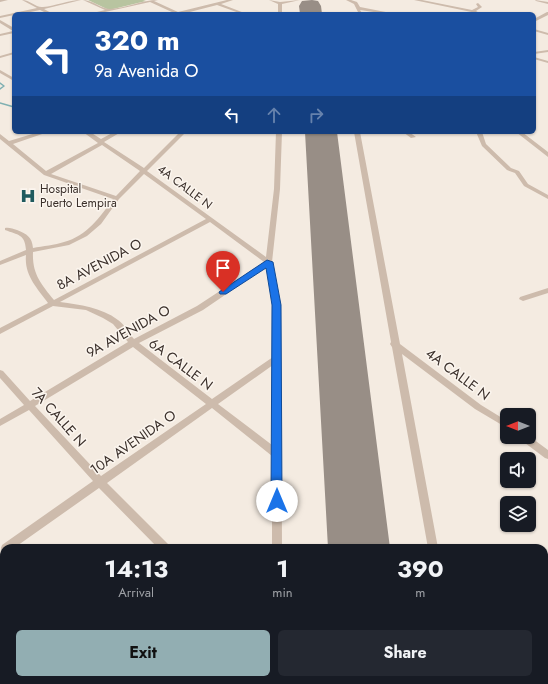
<!DOCTYPE html>
<style>
:root{--surface:#171b24;--page:#242831;--text:#f1f3f6;--muted:#9ea1a6;--accent:#92aeb2}
body{margin:0;font-family:Jost,sans-serif;background:var(--page);color:var(--text);height:100vh;display:flex;flex-direction:column;font-size:15px;white-space:nowrap}
*{box-sizing:border-box;margin:0}
p{font-size:13px;color:var(--muted)}
.icon{flex:none;width:22px;height:22px;fill:none;stroke:currentColor;stroke-width:2;stroke-linecap:round;stroke-linejoin:round}
.map{position:relative;flex:1;overflow:hidden}
.side{position:absolute;left:0px;top:544px;width:548px;height:140px;display:flex;flex-direction:column;background:var(--surface);border-radius:12px 12px 0 0;box-shadow:0 1px 3px #0004}
.side>*{flex:none}
.guide{position:absolute;left:12px;top:12px;width:524px;height:122px;border-radius:6px;box-shadow:0 1px 3px #0004;background:#1a4fa0;color:#fff;overflow:hidden}
.needle{width:26px;rotate:270deg}
.tools{position:absolute;left:500px;top:408px;display:grid;gap:8px}
.tools a{display:grid;place-items:center;width:36px;height:36px;border-radius:6px;background:var(--surface);box-shadow:0 1px 3px #0004;font-size:20px}
.pin{position:absolute;display:grid;place-items:center;width:34px;height:34px;color:#fff;margin:-41px -17px;border-radius:50% 50% 50% 0;rotate:-45deg;box-shadow:0 0 4px #0007}
.pin .icon{rotate:45deg}
.me{position:absolute;width:44px;margin:-22px;rotate:0deg;stroke-linejoin:round;filter:drop-shadow(0 0 3px #0008)}
.turn{display:flex;align-items:center;gap:14px;height:84px;padding:0 16px;font-size:18px}
.turn .icon{width:52px;height:52px;stroke-width:2.5}
.turn b{display:block;font-size:28px;line-height:34px}
.lanes{display:flex;align-items:center;height:38px;padding:0 16px;background:#0003;justify-content:center;gap:20px;direction:ltr}
.lanes .off{opacity:.35}
.eta{display:flex;justify-content:space-evenly;align-items:center;height:68px;text-align:center}
.eta b{font-size:24px;font-weight:700;line-height:28px}
.button{display:flex;gap:8px;margin-top:auto;padding:8px 16px}
.button a{flex:1;height:46px;border-radius:6px;background:var(--accent);color:#111;font-size:16px;font-weight:700;line-height:46px;text-align:center}
.button a+a{background:var(--page);color:var(--text)}
.map>svg:first-child{display:block}
.green{fill:#b8c4a0}
.lines{fill:none;stroke-linecap:round;stroke-linejoin:round}
.stream{stroke:#7fb0b2;stroke-width:1.5}
.runway{fill:#988e86;fill-rule:evenodd}
.minor{fill:#cdbbac;fill-rule:evenodd}
.route{fill:#1a73e8;stroke:#114b97}
.labels{text-anchor:middle;dominant-baseline:central;stroke-width:3;stroke-linejoin:round;paint-order:stroke}
.far-street-label{font-size:12px;fill:#3b302b;stroke:#fbf5ee}
.far-poi-label{font-size:12px;fill:#3b302b;stroke:#fbf5ee;text-anchor:start}
.street-label{font-size:14px;fill:#3b302b;stroke:#fbf5ee}
</style>
<div class="map">
<svg width="548" height="684" viewBox="0 0 548 684">
<rect width="100%" height="100%" fill="#f4ebe1"/>
<!-- green -->
<path class="green" d="M88,0H143L146,1L109,10Z"/>
<g class="lines">
<!-- stream -->
<path class="stream" d="M0,83L4,86L0,89
M0,103L14,107"/>
<!-- runway -->
<path class="runway" d="M312,0L318,1L321,6L322,14H300L299,6L302,1Z
M305,132H337L390,548H328Z
M335,680H407L408,684H336Z"/>
<!-- minor -->
<path class="minor" d="M0,0H8L0,2Z
M22,0C30,0 36,8 43,7C56,6 68,0 81,0L44,9L53,14H48L40,10L21,14H14V15L0,18V16L37,8Z
M83,0C93,0 101,9 110,9C126,8 142,0 158,0L154,1L178,12L227,0H233L221,4L247,14H242L217,5L182,14H172L174,13L150,2L96,14H89L105,10Z
M269,0L280,2L300,0L282,4V14H278V4Z
M346,0H351L357,2L360,7L396,14H387L360,10L362,13L359,14L354,4Z
M414,0H422L472,10L478,7L476,4L478,3L482,7L476,11L481,14Z
M535,0L548,2V4L536,1Z
M547,12H548V15L534,22V19Z
M0,20L14,28V33L0,36V34L13,31L0,23Z
M534,29L548,33V35L534,31Z
M548,50V52L534,54V52Z
M14,52V54L0,58V56Z
M534,57L548,61V63L534,59Z
M0,70L14,78V81L0,73Z
M39,132H48L13,144L46,171L98,143L83,132H90L101,139L114,132H121L104,142L144,168L180,132H186L147,171L266,257L274,189L276,132H282L280,189L272,262L281,305L282,548H272V456L212,408L107,483L169,545L170,548H158L99,488L14,548H4V552L2,551L1,548L2,545L93,481L29,410L0,426V419L24,405L0,378V370L3,371L30,401L128,342L113,324L103,318L86,310L53,306L0,334V328L48,303C37,288 24,275 26,255L0,265V261L26,250C25,234 18,235 5,230V228C9,227 13,229 17,230C27,234 32,237 33,248C43,246 55,245 64,242C87,236 100,217 113,199L44,175L0,139V134L9,141ZM102,145L140,171L116,196L51,174ZM144,174L206,219L54,300C41,284 32,274 33,252L69,245L87,236L101,224L119,199ZM210,222L264,262L197,306L134,339C129,333 124,324 118,320C101,307 80,305 60,302ZM266,267L273,305V357L212,399L139,343L203,310ZM133,347L206,404L101,476L35,406ZM273,365L272,445L218,404Z
M354,132H360L400,344L481,405L507,421V428L475,409L402,354L438,548H428L392,347L390,344L391,342Z
M403,132H409L416,137L411,138Z
M476,132H482L486,144L511,168L519,171L528,184L548,195V199L524,186L515,173L507,170L482,146Z
M516,132H522L548,152V157Z
M548,288V293L523,301L519,299L520,297Z
M529,436L548,450V459L545,458L521,440L519,437H529Z
M0,616L4,618V634L0,632Z
M32,680H46L47,684H33Z
M271,680H283V684H271Z
M450,680H462V684H450Z"/>
</g>
<!-- route -->
<path class="route" d="M267,260L273,262L281,305L282,501L281,504L277,506L273,504L271,501L272,305L266,268L226,294H220L219,292Z"/>
<!-- icons -->
<defs>
<symbol id="hospital-bare" viewBox="-9 -9 18 18"><path d="M-5-5h3v3.5h4V-5h3V5h-3V1.5h-4V5h-3Z" fill="#1f5a5e" stroke="#fbf5ee" stroke-width="2.5" paint-order="stroke"/></symbol>
</defs>
<g fill-rule="evenodd">
<use href="#hospital-bare" x="17" y="185" width="22" height="22"/>
</g>
<g class="labels">
<!-- far-street labels -->
<g class="far-street-label">
<text transform="translate(185 187) rotate(37)">4A CALLE N</text>
</g>
<!-- far-poi labels -->
<g class="far-poi-label">
<text x="40" y="189">Hospital<tspan x="40" dy="14">Puerto Lempira</tspan></text>
</g>
<!-- street labels -->
<g class="street-label">
<text transform="translate(99 264) rotate(-28)">8A AVENIDA O</text>
<text transform="translate(128 331) rotate(-29)">9A AVENIDA O</text>
<text transform="translate(181 364) rotate(37)">6A CALLE N</text>
<text transform="translate(458 374) rotate(37)">4A CALLE N</text>
<text transform="translate(59 417) rotate(48)">7A CALLE N</text>
<text transform="translate(133 442) rotate(-35)">10A AVENIDA O</text>
</g>
</g>
</svg>
<div class="tools">
<a><svg class="needle" viewBox="-14 -14 28 28"><path d="M0-13l5 13h-10z" fill="#e53935"/><path d="M0 13l5-13h-10z" fill="#9ea1a6"/></svg></a>
<a><svg class="icon" aria-label="sound" viewBox="0 0 24 24"><path d="M4 9h4l5-4v14l-5-4H4zM17 9q2 3 0 6"/></svg></a>
<a><svg class="icon" aria-label="layers" viewBox="0 0 24 24"><path d="M12 4l9 5-9 5-9-5zM3 14l9 5 9-5"/></svg></a>
</div>
<div class="pin" style="left:223px;top:292px;background:#d93025"><svg class="icon" aria-label="arrive" viewBox="0 0 24 24"><path d="M6 21V4h12l-3 4 3 4H6"/></svg></div>
<svg class="me" style="left:277px;top:501px" viewBox="-20 -20 40 40"><circle r="19" fill="#fff"/><path d="M0-13L10 11 0 6-10 11z" fill="#1a73e8"/></svg>
<div class="guide">
<div class="turn"><svg class="icon" aria-label="left" viewBox="0 0 24 24"><path d="M17 20v-9H6M10 6l-5 5 5 5"/></svg><div><b>320 m</b>9a Avenida O</div></div>
<div class="lanes"><svg class="icon" aria-label="left" viewBox="0 0 24 24"><path d="M17 20v-9H6M10 6l-5 5 5 5"/></svg><svg class="icon off" aria-label="ahead" viewBox="0 0 24 24"><path d="M12 20V5M6 11l6-6 6 6"/></svg><svg class="icon off" aria-label="right" viewBox="0 0 24 24"><path d="M7 20v-9h11M14 6l5 5-5 5"/></svg></div>
</div>
<section class="side">
<div class="eta">
<div><b>14:13</b><p>Arrival</p></div>
<div><b>1</b><p>min</p></div>
<div><b>390</b><p>m</p></div>
</div>
<div class="button"><a>Exit</a><a>Share</a></div>
</section>
</div>
